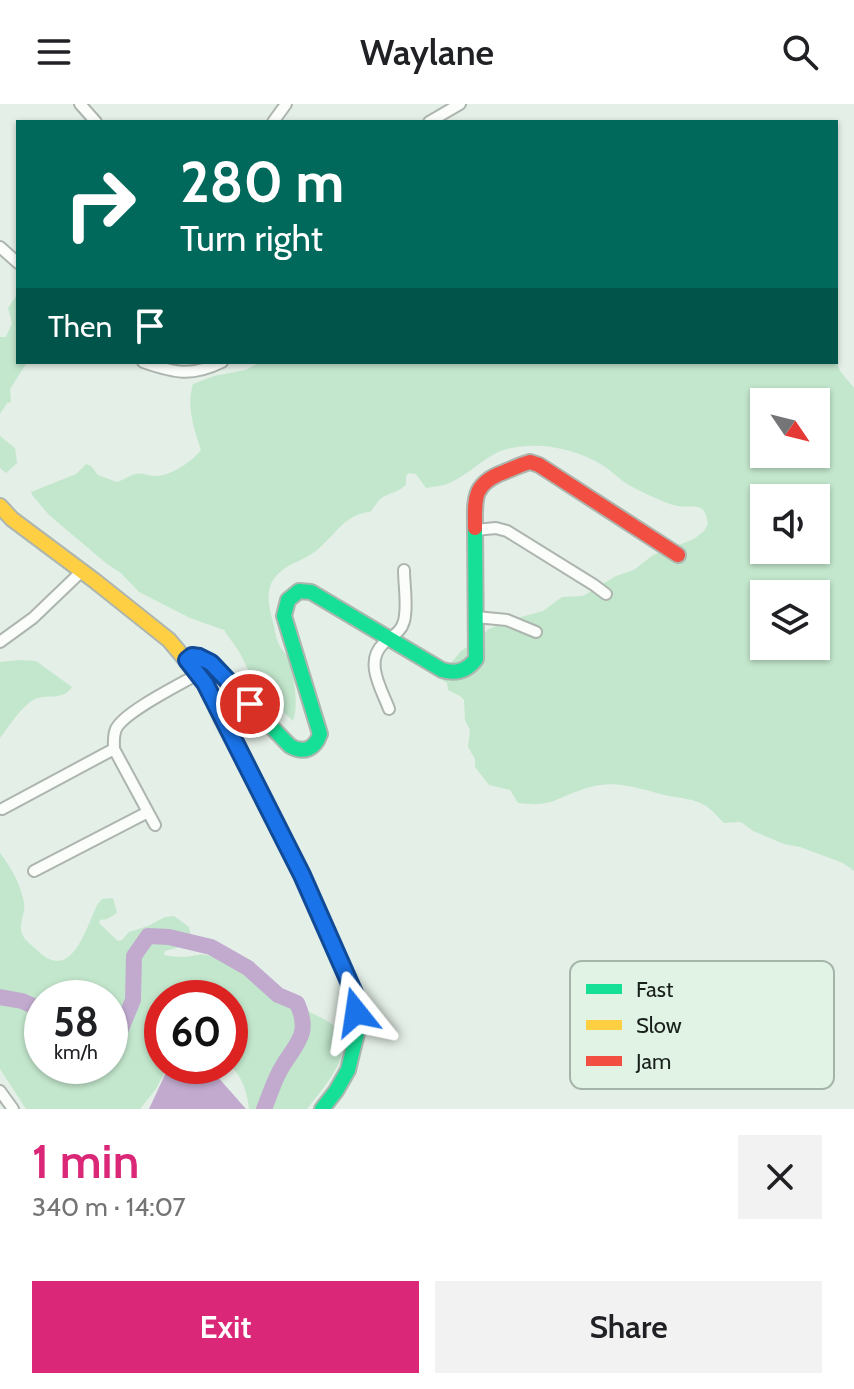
<!DOCTYPE html>
<meta charset="utf-8">
<style>
:root{--surface:#fff;--page:#f2f2f2;--text:#202124;--muted:#757577;--accent:#db2777}
body{margin:0;font-family:Cabin,sans-serif;background:var(--page);color:var(--text);height:100vh;display:flex;flex-direction:column;font-size:30px;white-space:nowrap}
*{box-sizing:border-box;margin:0}
p{font-size:26px;color:var(--muted)}
.icon{flex:none;width:44px;height:44px;fill:none;stroke:currentColor;stroke-width:2;stroke-linecap:round;stroke-linejoin:round}
.map{position:relative;height:1005px;overflow:hidden}
.panel{display:flex;flex-direction:column;background:var(--surface);flex:1}
.panel>*{flex:none}
.hud{position:absolute;left:16px;top:16px;width:822px;height:244px;border-radius:0px;box-shadow:0 2px 6px #0004;background:#00695c;color:#fff;overflow:hidden}
.needle{width:52px;rotate:125deg}
.controls{position:absolute;left:750px;top:284px;display:grid;gap:16px}
.controls a{display:grid;place-items:center;width:80px;height:80px;border-radius:0px;background:var(--surface);box-shadow:0 2px 6px #0004;font-size:40px}
.speed{position:absolute;left:24px;top:876px;display:flex;gap:16px;font-size:40px;font-weight:700;text-align:center}
.speed>*{display:grid;place-content:center;width:104px;height:104px;border-radius:50%;background:var(--surface);box-shadow:0 2px 6px #0004;line-height:1}
.speed small{font-size:20px;font-weight:400}
.speed .limit{border:12px solid #d22;background:#fff;color:#111}
.pin{position:absolute;display:grid;place-items:center;width:68px;height:68px;color:#fff;margin:-34px;border:4px solid #fff;border-radius:50%;box-shadow:0 2px 8px #0007}
.me{position:absolute;width:88px;margin:-44px;rotate:345deg;stroke-linejoin:round;filter:drop-shadow(0 0 6px #0008)}
.turn{display:flex;align-items:center;gap:28px;height:168px;padding:0 32px;font-size:36px}
.turn .icon{width:104px;height:104px;stroke-width:2.5}
.turn b{display:block;font-size:56px;line-height:68px}
.then{display:flex;align-items:center;height:76px;padding:0 32px;background:#0003;gap:16px;font-size:30px}
.round{display:grid;place-items:center;flex:none;width:84px;height:84px;border-radius:0px;background:var(--page)}
.head{display:flex;align-items:center;justify-content:space-between;height:136px;padding:0 32px}
h1{font-size:48px;font-weight:600;line-height:60px;color:var(--accent)}
.action{display:flex;gap:16px;margin-top:auto;padding:16px 32px}
.action a{flex:1;height:92px;border-radius:0px;background:var(--accent);color:#fff;font-size:32px;font-weight:600;line-height:92px;text-align:center}
.action a+a{background:var(--page);color:var(--text)}
header{display:flex;justify-content:space-between;align-items:center;height:104px;padding:0 32px;background:var(--surface);font-size:36px;font-weight:600}
.map>svg:first-child{display:block}
.green{fill:#c3e7cd;fill-rule:evenodd}
.water{fill:#c1aace}
.lines{fill:none;stroke-linecap:round;stroke-linejoin:round}
.river{stroke:#c1aace;stroke-width:16}
.street-casing{stroke:#adb5af;stroke-width:14}
.fast-casing{stroke:#adb5af;stroke-width:18}
.slow-casing{stroke:#adb5af;stroke-width:18}
.jam-casing{stroke:#adb5af;stroke-width:18}
.street{stroke:#fbfdfb;stroke-width:10}
.fast{stroke:#16e098;stroke-width:14}
.slow{stroke:#ffcf43;stroke-width:14}
.jam{stroke:#f24e42;stroke-width:14}
.route-casing{stroke:#114b97;stroke-width:20}
.route{stroke:#1a73e8;stroke-width:14}
.key{fill:#e0f3e5;stroke:#a4b4a8;stroke-width:2}
.key-label{font-size:22px;fill:#19201b}
</style>
<header><svg class="icon" aria-label="menu" viewBox="0 0 24 24"><path d="M4 6h16M4 12h16M4 18h16"/></svg>Waylane<svg class="icon" aria-label="search" viewBox="0 0 24 24"><circle cx="10" cy="10" r="6"/><path d="M15 15l6 6"/></svg></header>
<div class="map">
<svg width="854" height="1005" viewBox="0 0 854 1005">
<rect width="100%" height="100%" fill="#e4efe7"/>
<!-- green -->
<path class="green" d="M18,189V258H33L26,260L10,285L11,298L7,299L0,310V233H6L12,219L8,204Z
M836,256L840,267L854,284V767L843,759L800,743L784,740L753,727L741,718L724,719C718,713 712,706 706,702C695,695 681,694 669,692C642,686 618,675 590,683C558,692 554,704 518,699L510,686L489,681L475,663V655L468,643L470,626L465,616L464,596L460,592L448,586L447,579L439,574L438,567L450,560L461,547L478,536L487,526L506,517L543,507L562,493L583,492L616,472L634,466L653,451L694,435L704,427L708,420C704,395 694,405 677,402C672,401 665,398 660,396C649,391 637,386 627,380C618,374 611,366 602,361C574,343 527,335 496,349C479,358 463,375 444,381C438,382 432,383 426,384L416,370L409,369L406,372V381C397,389 391,388 383,393C378,396 374,404 370,408C344,410 335,432 316,447C305,456 289,459 279,469C263,483 269,504 274,522C275,528 276,535 279,540C281,546 287,550 289,556C294,570 299,603 293,617L276,601L251,572L240,549L224,526L190,514L139,488L121,469L107,460L49,411L32,391L31,388L76,370L86,360L91,362L98,371L117,378C123,376 129,372 135,370C143,368 148,372 155,372C170,372 192,358 201,346C194,325 186,302 193,280L214,272L245,266L259,259L836,258ZM764,298H816V350H764ZM764,394H816V446H764ZM764,490H816V542H764Z
M0,332L15,344L17,359L6,369L0,364Z
M20,556L36,557L72,583C61,599 45,587 30,598C18,608 9,622 0,634V558Z
M0,749C11,763 21,781 24,799C26,810 18,819 22,830C25,837 33,842 39,848C72,878 86,824 97,801L102,795L113,794L117,809L107,815L100,816L99,819L118,837L122,836L129,828L148,822L165,813L174,812L189,823L191,833L183,842L165,847L164,851C170,852 176,853 182,853C191,853 199,849 207,851C229,855 252,864 270,878C279,886 288,896 298,902C314,912 343,918 343,941C344,962 319,989 307,1005H249C247,988 243,974 230,961V894H162V962H168L156,985L140,1005H26L0,965ZM110,894V962H42V894Z"/>
<!-- water -->
<path class="water" d="M169,962H208L246,1005H149Z"/>
<g class="lines">
<!-- river -->
<path class="river" d="M0,893L22,897L42,906
M110,944L115,939L133,896L134,852L148,832L169,833L211,843L248,864L278,891L297,899C311,930 297,938 282,963C274,976 270,991 264,1005"/>
<defs>
<path id="street" d="M80,0L96,18
M273,18L286,0
M429,18L460,0
M0,143L18,159
M143,258C175,269 191,273 222,258
M475,426L496,424L507,427L594,481L606,490
M476,513L507,516L536,528
M0,538L33,514L82,467
M389,605C382,586 364,558 383,540C391,532 401,529 404,517C408,502 404,482 404,466
M2,705L114,645
M155,721L114,645C114,638 113,632 116,625C124,608 179,581 198,570
M34,767L148,708
M0,987L13,1005"/>
<path id="fast" d="M187,556L192,552L207,556L290,642C304,650 315,645 320,630L284,512L288,496L299,487L311,488L442,566C456,570 467,567 476,555L475,424
M218,605L302,771L355,891L358,925L348,966L336,987L322,1005"/>
<path id="slow" d="M0,402L12,415L95,477L169,536L205,579L218,605"/>
<path id="jam" d="M475,424C475,397 472,382 499,370C510,366 519,361 530,358L539,361L678,451"/>
</defs>
<!-- street casing -->
<use href="#street" class="street-casing"/>
<!-- fast casing -->
<use href="#fast" class="fast-casing"/>
<!-- slow casing -->
<use href="#slow" class="slow-casing"/>
<!-- jam casing -->
<use href="#jam" class="jam-casing"/>
<!-- street -->
<use href="#street" class="street"/>
<!-- fast -->
<use href="#fast" class="fast"/>
<!-- slow -->
<use href="#slow" class="slow"/>
<!-- jam -->
<use href="#jam" class="jam"/>
</g>
<g class="lines">
<defs>
<path id="route" d="M250,600L211,559L199,553L192,552L187,556L205,579L302,771L355,891L356,908"/>
</defs>
<!-- route casing -->
<use href="#route" class="route-casing"/>
<!-- route -->
<use href="#route" class="route"/>
</g>
<!-- legend -->
<rect x="570" y="857" width="264" height="128" rx="12" class="key"/>
<rect x="586" y="880" width="36" height="10" fill="#16e098"/>
<rect x="586" y="916" width="36" height="10" fill="#ffcf43"/>
<rect x="586" y="952" width="36" height="10" fill="#f24e42"/>
<g class="key-label">
<text x="636" y="893">Fast</text>
<text x="636" y="929">Slow</text>
<text x="636" y="965">Jam</text>
</g>
</svg>
<div class="controls">
<a><svg class="needle" viewBox="-14 -14 28 28"><path d="M0-13l5 13h-10z" fill="#e53935"/><path d="M0 13l5-13h-10z" fill="#757577"/></svg></a>
<a><svg class="icon" aria-label="sound" viewBox="0 0 24 24"><path d="M4 9h4l5-4v14l-5-4H4zM17 9q2 3 0 6"/></svg></a>
<a><svg class="icon" aria-label="layers" viewBox="0 0 24 24"><path d="M12 4l9 5-9 5-9-5zM3 14l9 5 9-5"/></svg></a>
</div>
<div class="speed"><div>58<small>km/h</small></div><div class="limit">60</div></div>
<div class="pin" style="left:250px;top:600px;background:#d93025"><svg class="icon" aria-label="arrive" viewBox="0 0 24 24"><path d="M6 21V4h12l-3 4 3 4H6"/></svg></div>
<svg class="me" style="left:356px;top:908px" viewBox="-20 -20 40 40"><path d="M0-17L14 15 0 8-14 15z" fill="#1a73e8" stroke="#fff" stroke-width="4"/></svg>
<div class="hud">
<div class="turn"><svg class="icon" aria-label="right" viewBox="0 0 24 24"><path d="M7 20v-9h11M14 6l5 5-5 5"/></svg><div><b>280 m</b>Turn right</div></div>
<div class="then">Then<svg class="icon" aria-label="arrive" viewBox="0 0 24 24"><path d="M6 21V4h12l-3 4 3 4H6"/></svg></div>
</div>
</div>
<section class="panel">
<div class="head"><div><h1>1 min</h1><p>340 m · 14:07</p></div><a class="round"><svg class="icon" aria-label="close" viewBox="0 0 24 24"><path d="M6 6l12 12M18 6L6 18"/></svg></a></div>
<div class="action"><a>Exit</a><a>Share</a></div>
</section>
